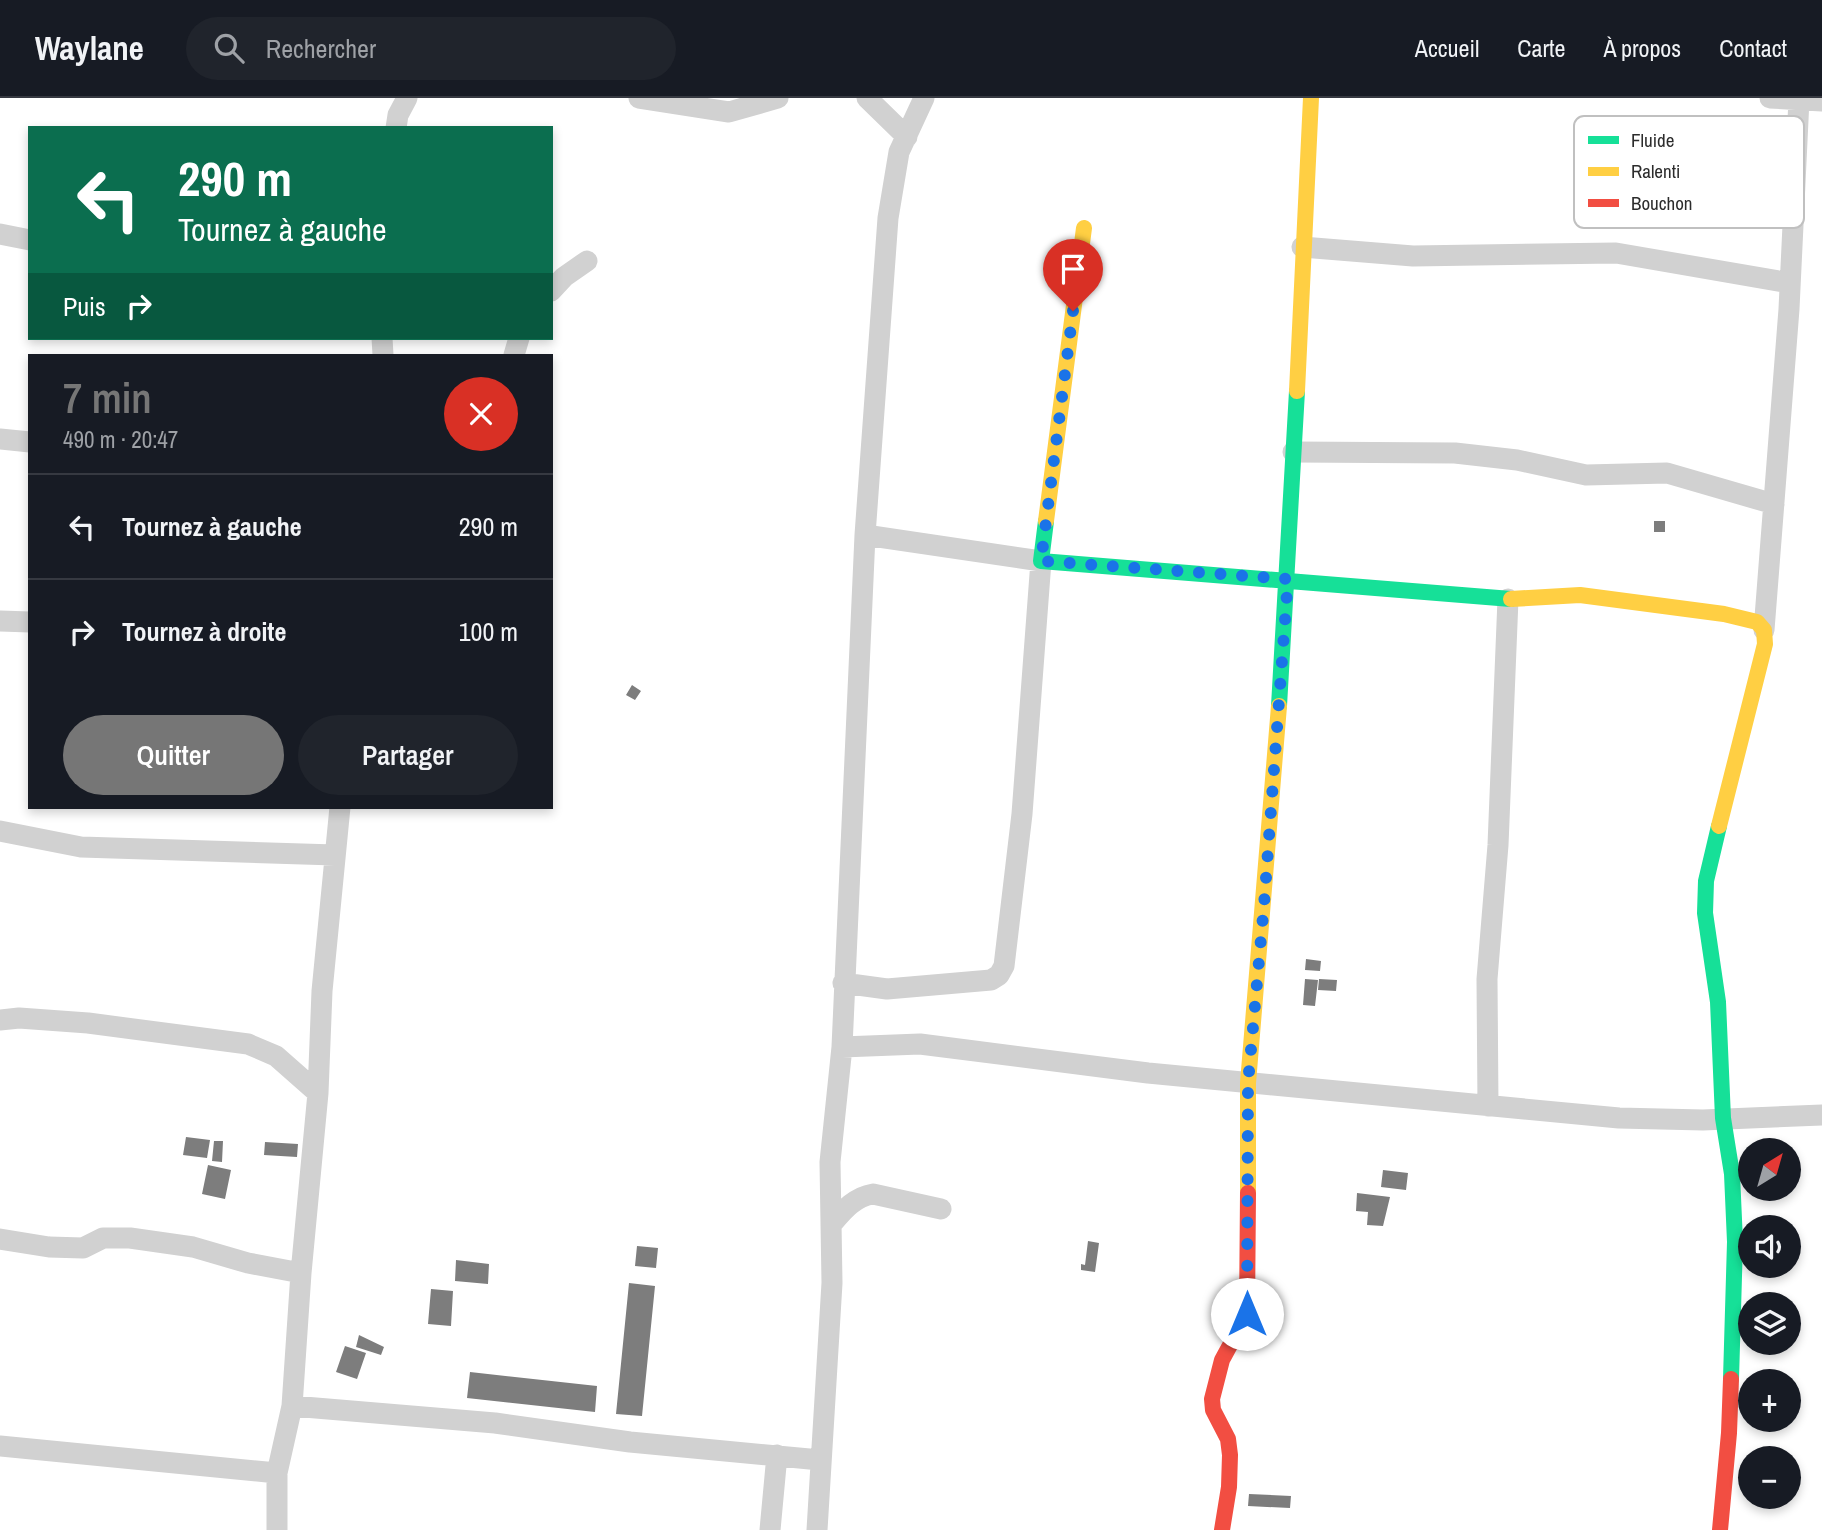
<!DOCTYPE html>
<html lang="fr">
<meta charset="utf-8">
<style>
:root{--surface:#171b24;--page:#20242c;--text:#f1f3f6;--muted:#9ea1a6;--line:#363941;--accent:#767676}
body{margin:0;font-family:"Archivo Narrow",sans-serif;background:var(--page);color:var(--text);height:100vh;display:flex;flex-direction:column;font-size:26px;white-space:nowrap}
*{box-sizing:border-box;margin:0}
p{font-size:23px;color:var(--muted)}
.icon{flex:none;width:38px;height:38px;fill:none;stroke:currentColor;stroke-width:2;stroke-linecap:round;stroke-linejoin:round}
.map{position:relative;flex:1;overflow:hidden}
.side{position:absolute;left:28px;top:256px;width:525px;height:455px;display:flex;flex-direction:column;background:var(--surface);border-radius:0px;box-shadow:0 4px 10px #0003}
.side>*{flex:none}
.hud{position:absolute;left:28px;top:28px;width:525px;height:214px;border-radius:0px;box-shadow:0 4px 10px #0003;background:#0b6e4f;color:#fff;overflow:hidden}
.needle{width:46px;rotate:37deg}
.fabs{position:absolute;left:1738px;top:1040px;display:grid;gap:14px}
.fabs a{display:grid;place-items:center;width:63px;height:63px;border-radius:50%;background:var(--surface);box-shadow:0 4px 10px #0003;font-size:35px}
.pin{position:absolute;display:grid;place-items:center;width:60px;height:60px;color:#fff;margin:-72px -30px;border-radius:50% 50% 50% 0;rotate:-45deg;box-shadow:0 0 7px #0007}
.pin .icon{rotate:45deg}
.me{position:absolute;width:77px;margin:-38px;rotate:0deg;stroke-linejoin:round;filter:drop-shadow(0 0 5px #0008)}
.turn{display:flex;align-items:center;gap:24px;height:147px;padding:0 35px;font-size:32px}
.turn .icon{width:91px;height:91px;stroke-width:2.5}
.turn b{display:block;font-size:49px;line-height:60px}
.then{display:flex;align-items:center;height:66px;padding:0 35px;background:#0003;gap:14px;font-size:26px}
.round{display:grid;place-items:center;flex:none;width:74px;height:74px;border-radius:37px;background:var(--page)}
.summary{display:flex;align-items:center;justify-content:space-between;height:119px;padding:0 35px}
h1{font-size:42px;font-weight:600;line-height:52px;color:var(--accent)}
.cta{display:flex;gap:14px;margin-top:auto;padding:14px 35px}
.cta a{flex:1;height:80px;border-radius:42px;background:var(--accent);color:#fff;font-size:28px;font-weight:600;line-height:80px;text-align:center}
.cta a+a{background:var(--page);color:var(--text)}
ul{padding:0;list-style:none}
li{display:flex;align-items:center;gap:21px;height:105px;padding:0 35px;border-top:2px solid var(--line)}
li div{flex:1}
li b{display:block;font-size:26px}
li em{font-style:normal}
header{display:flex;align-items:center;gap:42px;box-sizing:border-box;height:98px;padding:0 35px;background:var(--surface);border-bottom:2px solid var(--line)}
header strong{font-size:33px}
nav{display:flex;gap:38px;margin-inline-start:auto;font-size:24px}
.search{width:490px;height:63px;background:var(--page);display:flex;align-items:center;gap:18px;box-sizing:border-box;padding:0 24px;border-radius:38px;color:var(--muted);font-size:26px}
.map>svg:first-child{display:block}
.building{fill:#7d7d7d}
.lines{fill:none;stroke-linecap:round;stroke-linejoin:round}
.street{stroke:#d1d1d1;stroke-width:21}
.fast{stroke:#16e098;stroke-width:16}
.slow{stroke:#ffcf43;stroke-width:16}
.jam{stroke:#f24e42;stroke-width:16}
.route{stroke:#1a73e8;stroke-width:12;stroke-dasharray:0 21.6}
.key{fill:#fff;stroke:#c0c0c0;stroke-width:2}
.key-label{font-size:19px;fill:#2c2c2c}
</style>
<header>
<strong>Waylane</strong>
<div class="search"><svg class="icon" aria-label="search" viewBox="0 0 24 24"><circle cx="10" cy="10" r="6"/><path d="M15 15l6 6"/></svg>Rechercher</div>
<nav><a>Accueil</a><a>Carte</a><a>À propos</a><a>Contact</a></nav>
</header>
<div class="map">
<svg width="1822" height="1432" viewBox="0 0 1822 1432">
<rect width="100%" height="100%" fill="#fff"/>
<!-- building -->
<path class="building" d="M1654,423H1665V434H1654Z
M632,587L641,593L635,602L626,597Z
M1306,861L1321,863L1320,873L1305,872Z
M1305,881L1318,882L1315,908L1303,907Z
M1319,881L1337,882L1336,893L1318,892Z
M186,1039L210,1042L207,1060L183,1057Z
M214,1043H223L222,1064L212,1063Z
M265,1044L298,1046L297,1059L264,1057Z
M208,1067L231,1072L225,1101L202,1096Z
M1383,1072L1408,1075L1406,1092L1381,1089Z
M1357,1095L1390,1099L1383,1128L1367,1127L1368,1114L1356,1113Z
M1088,1143L1099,1145L1095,1174L1081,1172V1166L1085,1167Z
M637,1148L658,1150L656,1170L635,1168Z
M456,1162L489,1166L488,1186L455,1183Z
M629,1185L655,1188L642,1318L616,1316Z
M431,1191L453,1193L451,1228L428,1226Z
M359,1237L384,1249L381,1257L356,1249Z
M345,1248L366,1255L357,1281L336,1274Z
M470,1274L597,1288L595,1314L467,1300Z
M1249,1396L1291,1398L1290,1410L1248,1408Z"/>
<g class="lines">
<!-- street -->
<path class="street" d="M639,0L729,14L778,0
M867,0L907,39
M1770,0L1822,3
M396,30L398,17L407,0
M0,136L30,142
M1302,149L1413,158L1616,155L1790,185
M551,193L564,179L587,163
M382,240L383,257
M514,257L519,240
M0,341L30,344
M1293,354L1455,355L1517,362L1586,377L1667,375L1774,406
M0,523L30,524
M1764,532L1789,211L1799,1
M0,733L81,749L335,757
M843,885L887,891L991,882L999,877L1004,868L1022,716L1041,463L865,437
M0,922L19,920L88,925L248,946L276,958L318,995
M842,949L920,946L1148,975L1619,1020L1703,1022L1822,1017
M1488,1008L1487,881L1498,747L1508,501
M831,1127C843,1113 854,1099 873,1096L941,1111
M0,1141L49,1149L83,1150L103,1140H130L193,1149L248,1165L301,1175
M292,1308L495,1325L630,1344L820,1362
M0,1348L277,1375
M277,1432V1375L292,1308L301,1175L318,995L322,893L340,709
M770,1432L777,1357
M817,1432L832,1185L830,1064L842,949L865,437L888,120L899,54L924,0"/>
<!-- fast -->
<path class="fast" d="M1046,423L1041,463L1511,501
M1279,608L1297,293
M1719,728L1706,783L1705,815L1718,904L1723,1020L1732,1076L1735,1144L1731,1281"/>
<!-- slow -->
<path class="slow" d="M1297,293L1311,0
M1046,423L1084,130
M1511,501L1580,497L1724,516L1757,524L1764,532L1765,546L1719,728
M1248,1095V985L1279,608"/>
<!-- jam -->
<path class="jam" d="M1222,1432L1229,1389L1230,1357L1228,1341L1213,1312L1212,1301L1222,1262L1247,1216L1248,1095
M1720,1432L1729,1335L1731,1281"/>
</g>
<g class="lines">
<!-- route -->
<path class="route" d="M1073,213L1041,463L1288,481L1264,807L1248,985L1247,1216"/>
</g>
<!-- legend -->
<rect x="1574" y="18" width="230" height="112" rx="10" class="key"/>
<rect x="1588" y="38" width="31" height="8" fill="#16e098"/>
<rect x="1588" y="69" width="31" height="9" fill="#ffcf43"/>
<rect x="1588" y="101" width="31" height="8" fill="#f24e42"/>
<g class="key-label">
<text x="1631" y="49">Fluide</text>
<text x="1631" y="80">Ralenti</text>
<text x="1631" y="112">Bouchon</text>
</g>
</svg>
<div class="fabs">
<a><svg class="needle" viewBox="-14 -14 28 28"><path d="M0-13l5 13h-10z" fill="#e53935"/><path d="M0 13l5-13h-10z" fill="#9ea1a6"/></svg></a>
<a><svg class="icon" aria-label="sound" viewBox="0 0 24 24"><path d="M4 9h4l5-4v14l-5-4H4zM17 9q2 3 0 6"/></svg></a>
<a><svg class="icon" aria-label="layers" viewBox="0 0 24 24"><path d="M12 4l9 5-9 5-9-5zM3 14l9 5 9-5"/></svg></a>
<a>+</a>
<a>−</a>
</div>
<div class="pin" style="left:1073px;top:213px;background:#d93025"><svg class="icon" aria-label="arrive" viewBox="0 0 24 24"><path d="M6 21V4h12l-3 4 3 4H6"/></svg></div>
<svg class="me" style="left:1247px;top:1216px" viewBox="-20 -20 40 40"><circle r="19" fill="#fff"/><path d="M0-13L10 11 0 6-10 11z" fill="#1a73e8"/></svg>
<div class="hud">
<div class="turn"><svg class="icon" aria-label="left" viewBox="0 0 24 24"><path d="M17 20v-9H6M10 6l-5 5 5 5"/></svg><div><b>290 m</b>Tournez à gauche</div></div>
<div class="then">Puis<svg class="icon" aria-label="right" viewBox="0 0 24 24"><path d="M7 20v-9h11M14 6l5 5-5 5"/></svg></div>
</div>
<section class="side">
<div class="summary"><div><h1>7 min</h1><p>490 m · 20:47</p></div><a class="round" style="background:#d93025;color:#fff"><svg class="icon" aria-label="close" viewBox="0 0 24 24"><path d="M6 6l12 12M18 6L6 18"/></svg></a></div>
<ul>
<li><svg class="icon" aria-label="left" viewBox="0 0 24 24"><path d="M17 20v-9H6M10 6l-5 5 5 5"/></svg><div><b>Tournez à gauche</b></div><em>290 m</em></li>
<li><svg class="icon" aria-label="right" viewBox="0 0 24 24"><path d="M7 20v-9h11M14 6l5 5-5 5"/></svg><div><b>Tournez à droite</b></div><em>100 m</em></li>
</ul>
<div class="cta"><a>Quitter</a><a>Partager</a></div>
</section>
</div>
